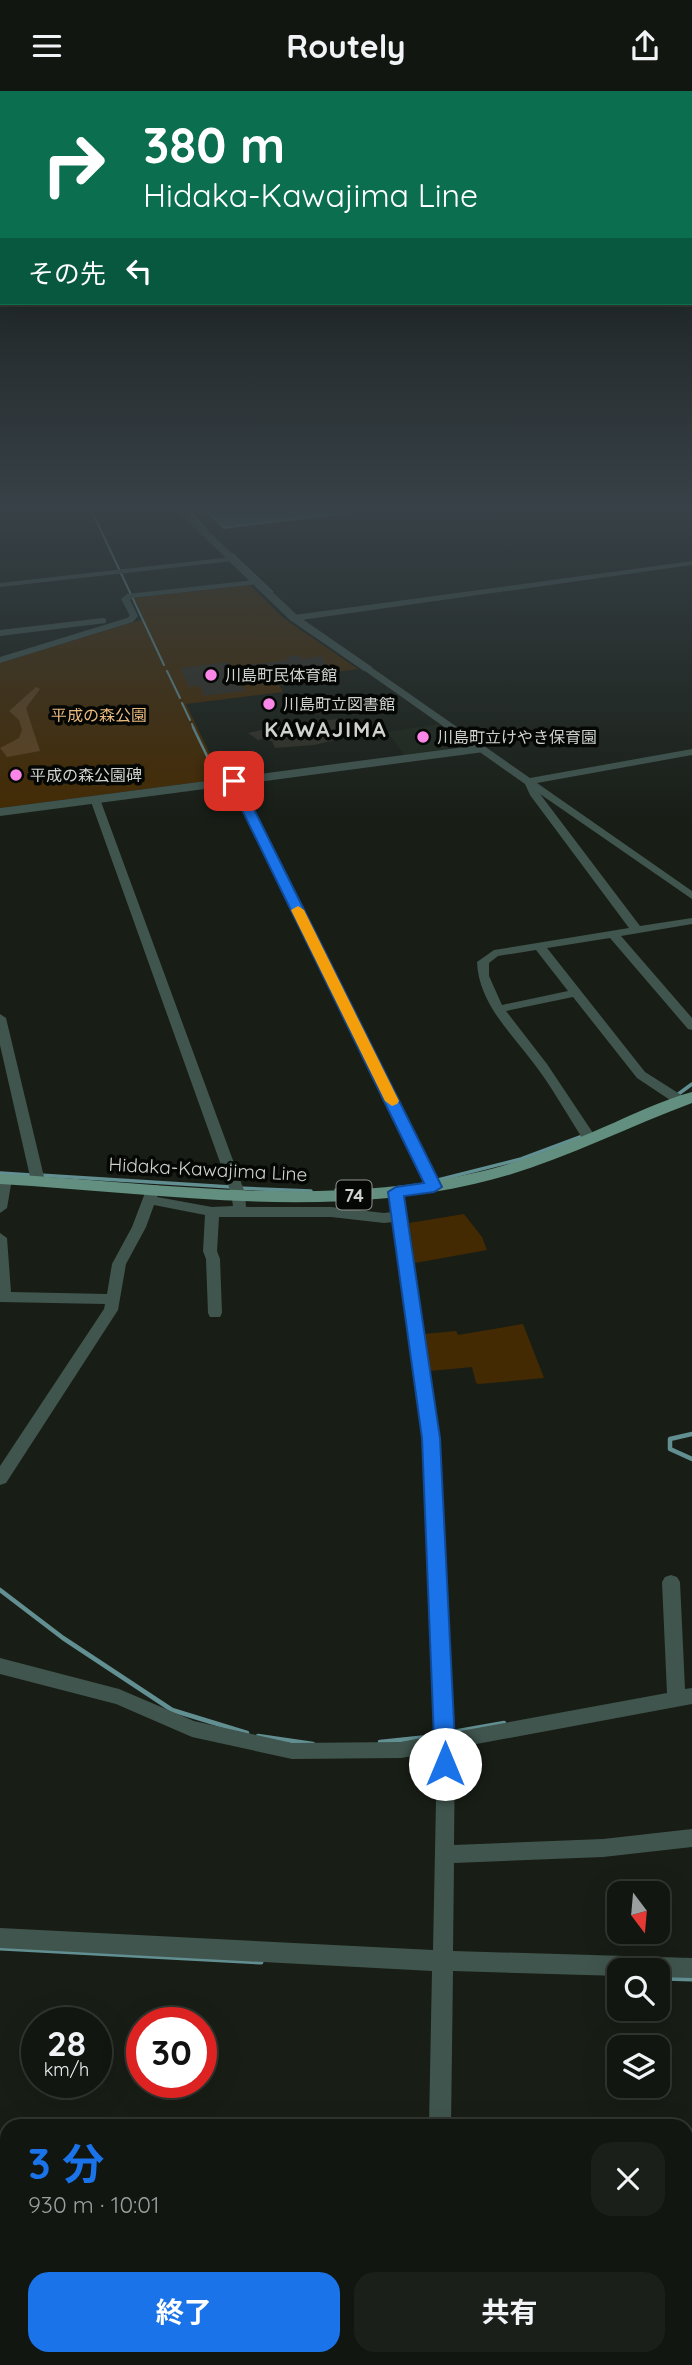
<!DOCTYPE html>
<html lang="ja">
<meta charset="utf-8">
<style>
:root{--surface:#121610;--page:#1b1f19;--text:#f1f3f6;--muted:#9c9f9f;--line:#313530;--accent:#1a73e8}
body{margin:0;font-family:Quicksand,"Noto Sans JP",sans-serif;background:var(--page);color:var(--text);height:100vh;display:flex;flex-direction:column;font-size:26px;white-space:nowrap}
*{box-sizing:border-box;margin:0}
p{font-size:23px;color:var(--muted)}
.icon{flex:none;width:38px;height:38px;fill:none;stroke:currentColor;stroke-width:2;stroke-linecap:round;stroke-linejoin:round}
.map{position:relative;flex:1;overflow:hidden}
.drawer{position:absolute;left:0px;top:2028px;width:693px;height:247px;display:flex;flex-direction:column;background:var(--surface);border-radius:21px 21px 0 0;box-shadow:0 7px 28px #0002,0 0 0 2px var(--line)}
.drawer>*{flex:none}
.guide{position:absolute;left:0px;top:0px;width:693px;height:214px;box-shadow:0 7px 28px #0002,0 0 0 2px var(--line);background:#0b6e4f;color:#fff;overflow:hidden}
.needle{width:46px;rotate:164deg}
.fabs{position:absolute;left:607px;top:1790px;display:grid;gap:14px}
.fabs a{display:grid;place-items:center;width:63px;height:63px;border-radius:14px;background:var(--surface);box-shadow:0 7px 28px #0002,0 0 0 2px var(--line);font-size:35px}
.speed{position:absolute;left:21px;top:1916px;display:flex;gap:14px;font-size:35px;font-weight:700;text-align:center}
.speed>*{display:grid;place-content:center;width:91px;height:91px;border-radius:50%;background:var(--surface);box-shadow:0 7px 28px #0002,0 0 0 2px var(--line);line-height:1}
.speed small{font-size:18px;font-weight:400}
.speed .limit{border:10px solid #d22;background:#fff;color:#111}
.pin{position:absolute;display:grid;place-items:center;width:60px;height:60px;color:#fff;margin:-30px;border-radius:14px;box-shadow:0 4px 10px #0006}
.me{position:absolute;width:77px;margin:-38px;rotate:0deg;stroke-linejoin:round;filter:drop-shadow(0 0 5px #0008)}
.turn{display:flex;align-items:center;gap:24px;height:147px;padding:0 28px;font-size:32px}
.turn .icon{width:91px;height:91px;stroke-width:2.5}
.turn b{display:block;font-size:49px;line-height:60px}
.then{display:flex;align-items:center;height:66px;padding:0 28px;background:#0003;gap:14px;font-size:26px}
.round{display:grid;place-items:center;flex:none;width:74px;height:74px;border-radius:21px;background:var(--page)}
.summary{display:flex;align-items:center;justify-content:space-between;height:119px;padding:0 28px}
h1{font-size:42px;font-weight:700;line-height:52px;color:var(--accent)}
.action{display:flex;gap:14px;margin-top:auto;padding:14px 28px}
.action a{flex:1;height:80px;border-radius:21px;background:var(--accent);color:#fff;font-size:28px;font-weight:700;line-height:80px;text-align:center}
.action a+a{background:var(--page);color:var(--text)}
header{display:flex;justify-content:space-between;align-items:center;height:91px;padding:0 28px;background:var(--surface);font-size:32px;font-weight:700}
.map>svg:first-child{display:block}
.built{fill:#1c2619}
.green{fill:#442a02}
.forest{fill:#5f431e}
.water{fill:#337278;stroke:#628f92;stroke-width:2}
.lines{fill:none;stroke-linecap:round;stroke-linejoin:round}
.stream-far4{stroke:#628f92;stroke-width:2}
.stream-far3{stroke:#628f92;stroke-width:2.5}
.stream-far2{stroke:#628f92;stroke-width:3.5}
.stream-far1{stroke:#628f92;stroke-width:4.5}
.stream{stroke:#628f92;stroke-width:5}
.building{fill:#313026}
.minor{fill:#40554e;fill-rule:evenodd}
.tertiary{fill:#40554e;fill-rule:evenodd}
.primary{fill:#628f7f;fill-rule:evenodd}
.route{fill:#1a73e8;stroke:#114b97;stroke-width:2}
.slow{fill:#f59e0b}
.poi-dot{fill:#fa87e7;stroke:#050705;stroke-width:2.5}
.labels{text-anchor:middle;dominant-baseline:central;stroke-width:7;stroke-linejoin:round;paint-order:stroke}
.far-poi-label{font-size:16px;fill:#cfd3ce;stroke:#050705;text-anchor:start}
.far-park-label{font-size:16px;fill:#e9b97d;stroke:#050705}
.shield{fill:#050705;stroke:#929692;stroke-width:2}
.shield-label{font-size:18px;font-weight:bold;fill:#cfd3ce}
.street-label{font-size:19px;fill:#cfd3ce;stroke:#050705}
.far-district-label{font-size:21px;font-weight:bold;letter-spacing:2px;fill:#cfd3ce;stroke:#050705}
</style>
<header><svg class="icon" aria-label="menu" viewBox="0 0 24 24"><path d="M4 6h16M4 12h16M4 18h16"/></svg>Routely<svg class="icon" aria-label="share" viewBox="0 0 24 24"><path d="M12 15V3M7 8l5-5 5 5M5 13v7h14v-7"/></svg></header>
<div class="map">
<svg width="692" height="2274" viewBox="0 0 692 2274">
<rect width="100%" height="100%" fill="#181e16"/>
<!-- built -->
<path class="built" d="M438,633L462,650L459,656L404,664L388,641Z"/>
<!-- green -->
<path class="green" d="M250,494L282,526L358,578L276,588L283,601L186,613L222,688L0,717V572L144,528L134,507Z
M464,1123L482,1146L487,1159L415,1172L409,1132Z
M523,1233L544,1287L479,1293L476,1292L472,1276L430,1280L424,1243L456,1240L458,1244Z"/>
<!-- forest -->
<path class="forest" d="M36,596L40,598L26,617L40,660L7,666L0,657L19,647L22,639L19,629L9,620Z"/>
<!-- water -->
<path class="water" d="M200,414H339L346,422L224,437Z"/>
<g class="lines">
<!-- stream-far4 -->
<path class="stream-far4" d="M89,414L164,574
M183,414L206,438
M232,463L272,501
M167,580L180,607
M182,612L190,629
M192,633L194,638"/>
<!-- stream-far3 -->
<path class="stream-far3" d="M193,636L219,690"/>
<!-- stream-far2 -->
<path class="stream-far2" d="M677,1004L692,993
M0,1082L31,1084
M39,1084L231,1096
M434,1090L521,1068L580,1046
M238,1097L311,1100
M336,1099L363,1098"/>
<!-- stream-far1 -->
<path class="stream-far1" d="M692,1343L670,1348V1358L692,1368
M0,1499L63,1547L172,1619L247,1642
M453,1641L504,1632
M258,1645L313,1653
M380,1651L428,1646"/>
<!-- stream -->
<path class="stream" d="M0,1857L261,1871
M608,1885H620
M658,1887L692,1888
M0,2261L8,2274"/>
</g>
<!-- building -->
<path class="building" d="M300,564L302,568L322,565L328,579L284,586L282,582L238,588L245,600L204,605L200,595L189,596L180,577L228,571L231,576L288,569L286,566Z
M339,628L344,639L339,641L344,647L314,654L275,657L272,650H269L267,647L258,649L248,642L288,633Z"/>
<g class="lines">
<!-- minor -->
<path class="minor" d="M231,466L235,468L234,470L0,496V492Z
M692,470V474L294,530L290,527L294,524Z
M255,489L259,491L258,493L132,507L130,509L138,525L133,531L0,572V566L127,527L130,525L121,508L127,503Z
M103,527L106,528V532L0,545V539Z
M365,576H371L530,687L692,658V664L537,692L692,800V808L540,703L640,835L692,827V833L621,845L692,927V939L688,938L610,847L547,857L645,981L686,1007L687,1010L686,1013H676L637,987L573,906L506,920L547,973L597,1048L590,1052L585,1051C569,1027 555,1001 538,978C514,944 479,915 477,871L494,859L629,837L530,704L525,693L365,580ZM536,859L568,900L502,914L489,885V872L498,865Z
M234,687L239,690L441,1096L439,1099L434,1100L427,1096L229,690Z
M95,705L100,708L245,1102L246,1116H331L384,1122L392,1121L389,1101L391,1098H401L403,1101L439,1347L455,1641L667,1602L662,1491L665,1486L671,1484L677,1486L680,1491L685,1598L692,1597V1613L455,1657L454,1754L603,1748L692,1738V1756L603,1766L454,1772L453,1860L692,1867V1887L658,1886V1880H620V1885L453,1880L451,2035H429L432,1880L0,1857V1837L433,1859L437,1661L401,1667L292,1668L192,1646L116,1613L0,1583V1567L119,1598L194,1630L292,1652L401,1651L436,1644L423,1347L393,1131L384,1132L331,1126H219L217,1160L220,1168L222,1222L220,1226H210L208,1222L206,1168L203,1160L205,1124L154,1114L146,1136L126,1173L118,1219L6,1392L0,1394V1375L104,1218L105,1213L0,1211V1142L7,1147L11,1201L107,1203L112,1173L132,1136L148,1094H158L160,1097L157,1106L212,1116L233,1115L231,1102L90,708Z
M0,923L6,927L45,1090L38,1094L31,1090L0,954Z
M5,1084L12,1088L7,1117L0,1122V1085Z
M424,2268H448V2274H424Z"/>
<!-- tertiary -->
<path class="tertiary" d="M171,414H181L298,525L372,576V580H364L290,529Z
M480,654L484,655V661L0,725V717Z"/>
<!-- primary -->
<path class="primary" d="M692,1001V1012C619,1039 551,1076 474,1093C319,1129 157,1102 0,1093V1083C157,1091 319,1118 474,1082C519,1072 561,1055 604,1036C632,1024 662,1009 692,1001Z"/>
</g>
<!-- sky -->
<linearGradient id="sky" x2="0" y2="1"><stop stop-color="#0d100c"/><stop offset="0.57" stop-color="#374147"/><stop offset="1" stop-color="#374147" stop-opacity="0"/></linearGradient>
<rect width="692" height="732" fill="url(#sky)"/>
<!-- route -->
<path class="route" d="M234,687L240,690L442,1096L434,1101L404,1105L440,1347L456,1673L453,1680L445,1682L438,1680L435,1673L422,1347L388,1101L396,1096L424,1092L228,690Z"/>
<!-- slow -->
<path class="slow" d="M298,815L304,819L399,1010L397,1013L392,1015L385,1010L291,819Z"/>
<!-- markers -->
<g class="poi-dot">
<circle cx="211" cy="584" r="7"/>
<circle cx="269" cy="613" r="7"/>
<circle cx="423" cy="646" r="7"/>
<circle cx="16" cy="684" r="7"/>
</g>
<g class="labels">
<!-- far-poi labels -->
<g class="far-poi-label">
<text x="225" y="584">川島町民体育館</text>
<text x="283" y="613">川島町立図書館</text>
<text x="437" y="646">川島町立けやき保育園</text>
<text x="30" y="684">平成の森公園碑</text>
</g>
<!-- far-park labels -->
<g class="far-park-label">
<text x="99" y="624">平成の森公園</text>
</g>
<!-- shield labels -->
<rect class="shield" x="336.5" y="1089.5" width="35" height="29" rx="5"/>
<g class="shield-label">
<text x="354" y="1104">74</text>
</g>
<!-- street labels -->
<g class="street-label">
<text transform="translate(208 1078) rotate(3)">Hidaka-Kawajima Line</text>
</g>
<!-- far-district labels -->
<g class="far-district-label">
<text x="326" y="638">KAWAJIMA</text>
</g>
</g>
</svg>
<div class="fabs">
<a><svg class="needle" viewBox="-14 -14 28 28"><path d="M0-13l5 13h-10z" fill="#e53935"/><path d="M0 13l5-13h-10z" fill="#9c9f9f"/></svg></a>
<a><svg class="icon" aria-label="search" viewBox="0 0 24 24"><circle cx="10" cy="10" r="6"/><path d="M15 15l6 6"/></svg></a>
<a><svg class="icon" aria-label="layers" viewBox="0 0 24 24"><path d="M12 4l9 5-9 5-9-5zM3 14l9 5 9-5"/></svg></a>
</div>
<div class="speed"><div>28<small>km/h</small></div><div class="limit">30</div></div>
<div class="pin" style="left:234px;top:690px;background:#d93025"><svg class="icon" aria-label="arrive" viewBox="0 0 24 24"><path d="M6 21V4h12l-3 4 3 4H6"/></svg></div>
<svg class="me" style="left:445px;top:1673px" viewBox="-20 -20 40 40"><circle r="19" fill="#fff"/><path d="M0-13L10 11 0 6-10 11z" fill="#1a73e8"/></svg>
<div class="guide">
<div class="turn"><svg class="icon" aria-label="right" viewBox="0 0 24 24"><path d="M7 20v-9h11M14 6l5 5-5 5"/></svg><div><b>380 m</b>Hidaka-Kawajima Line</div></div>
<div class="then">その先<svg class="icon" aria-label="left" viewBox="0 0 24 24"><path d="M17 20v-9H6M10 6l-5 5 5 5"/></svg></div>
</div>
<section class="drawer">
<div class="summary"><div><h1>3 分</h1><p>930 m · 10:01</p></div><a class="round"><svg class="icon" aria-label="close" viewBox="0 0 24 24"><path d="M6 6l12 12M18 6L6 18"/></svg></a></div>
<div class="action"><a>終了</a><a>共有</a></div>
</section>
</div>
